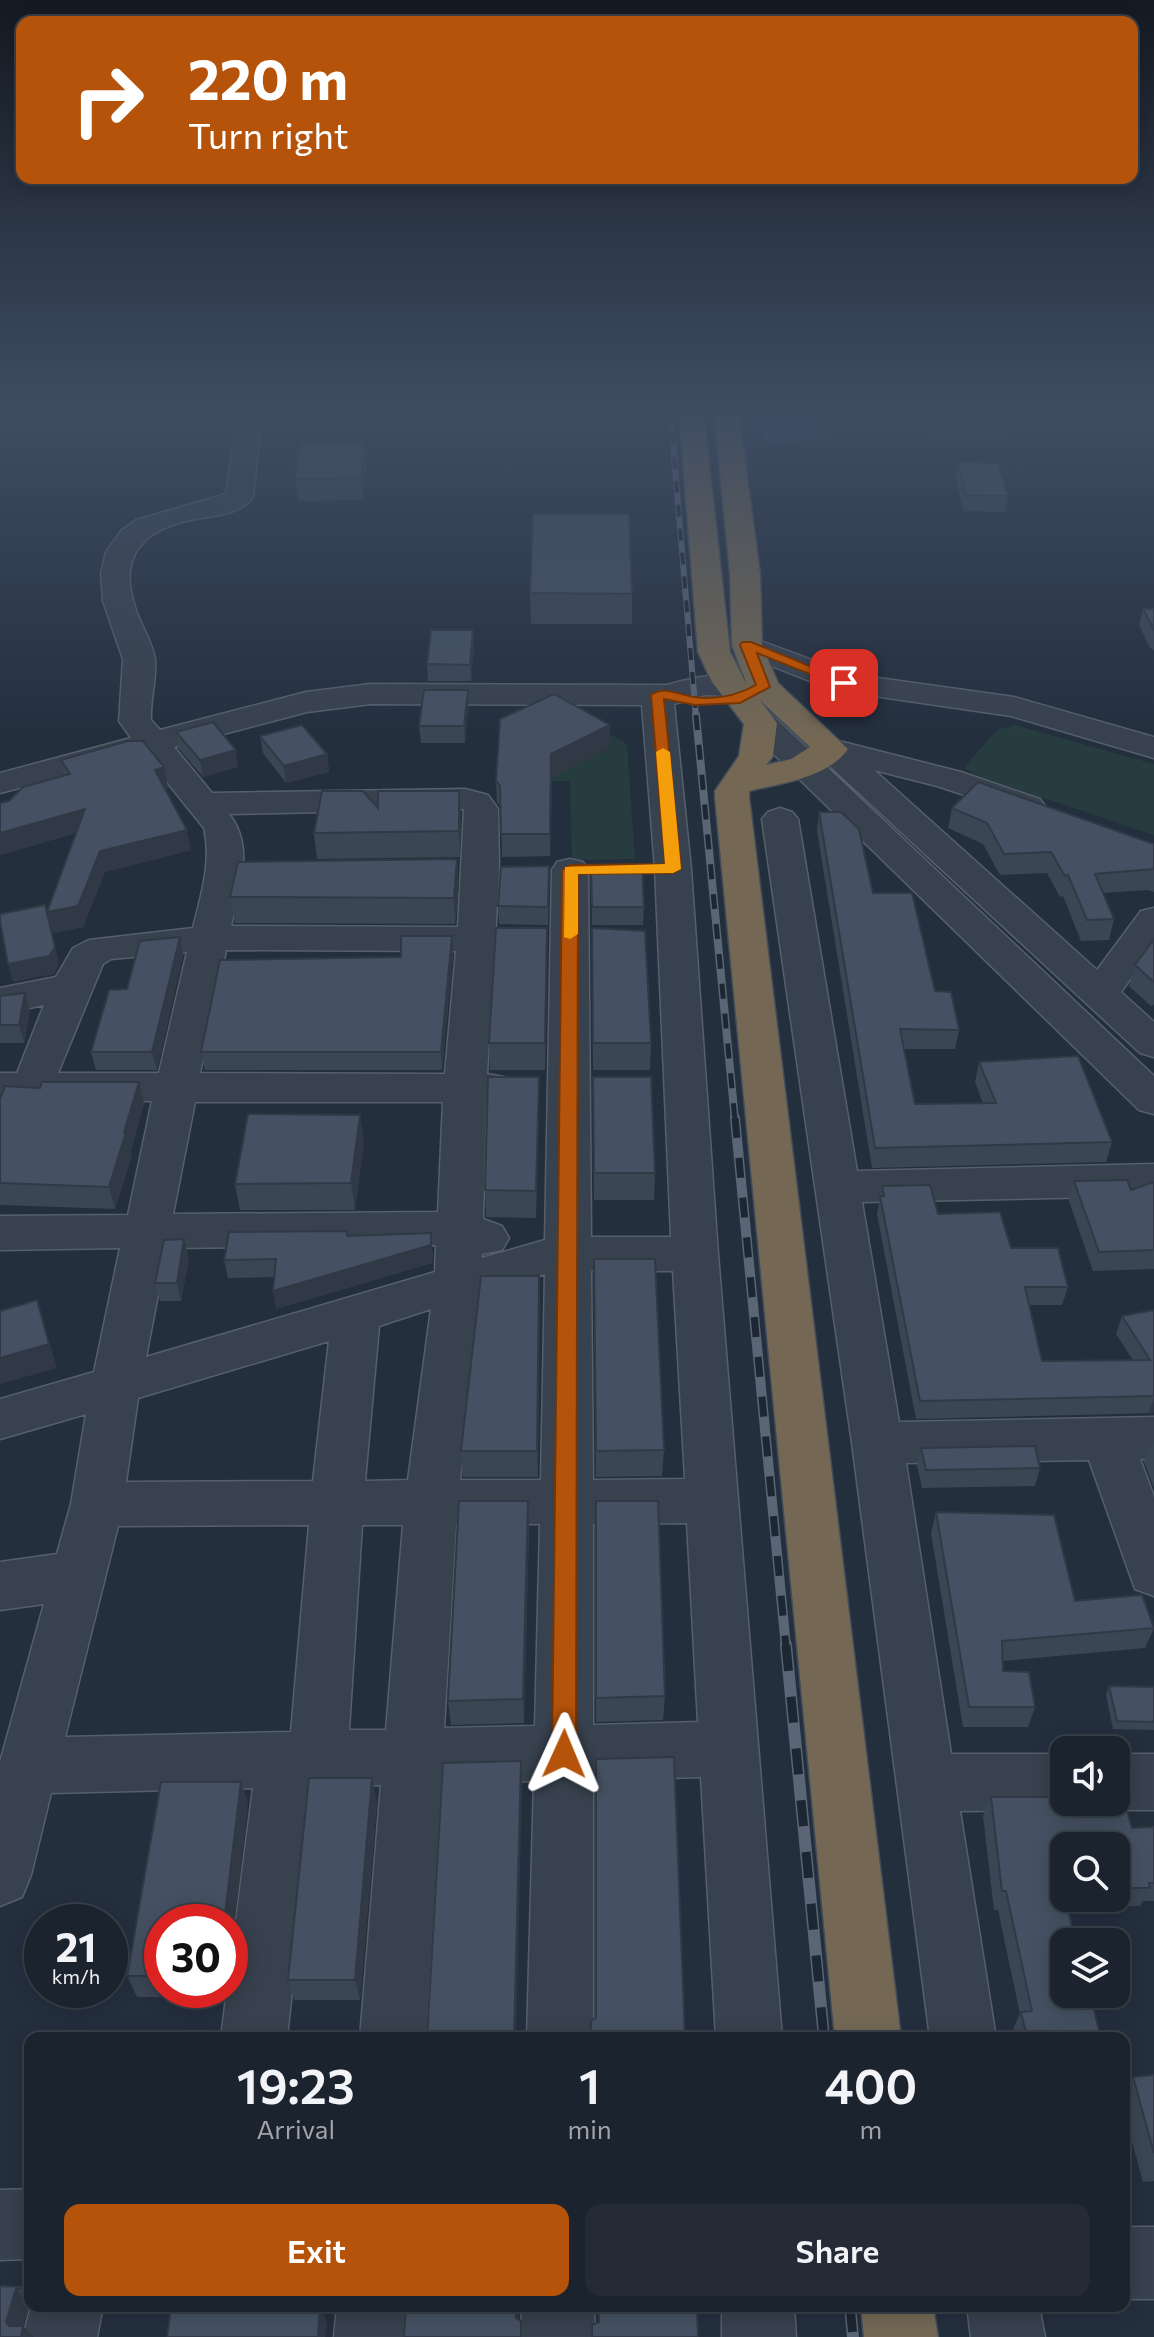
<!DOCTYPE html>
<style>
:root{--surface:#1b232e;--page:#242b36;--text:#f1f3f6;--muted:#a0a4aa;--line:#39404a;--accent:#b45309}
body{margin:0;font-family:Commissioner,sans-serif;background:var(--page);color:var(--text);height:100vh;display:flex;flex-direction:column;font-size:30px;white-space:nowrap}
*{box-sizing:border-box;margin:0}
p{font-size:26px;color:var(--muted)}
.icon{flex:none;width:44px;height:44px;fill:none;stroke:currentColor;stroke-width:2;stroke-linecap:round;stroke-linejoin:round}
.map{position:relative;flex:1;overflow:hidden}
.details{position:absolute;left:24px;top:2032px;width:1106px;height:280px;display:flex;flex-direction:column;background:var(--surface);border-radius:16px;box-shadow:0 4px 20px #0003,0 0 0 2px var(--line)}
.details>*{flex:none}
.banner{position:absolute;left:16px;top:16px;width:1122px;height:168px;border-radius:16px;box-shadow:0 4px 20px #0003,0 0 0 2px var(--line);background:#b45309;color:#fff;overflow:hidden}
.controls{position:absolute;left:1050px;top:1736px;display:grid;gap:16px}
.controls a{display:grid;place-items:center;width:80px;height:80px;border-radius:16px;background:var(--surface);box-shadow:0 4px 20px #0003,0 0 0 2px var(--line);font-size:40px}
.speed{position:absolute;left:24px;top:1904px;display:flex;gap:16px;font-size:40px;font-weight:700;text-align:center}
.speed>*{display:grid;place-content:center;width:104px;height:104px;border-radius:50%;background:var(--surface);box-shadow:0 4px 20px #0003,0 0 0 2px var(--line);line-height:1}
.speed small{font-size:20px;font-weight:400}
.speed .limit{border:12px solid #d22;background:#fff;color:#111}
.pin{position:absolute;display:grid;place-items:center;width:68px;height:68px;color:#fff;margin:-34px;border-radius:16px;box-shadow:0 4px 12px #0006}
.me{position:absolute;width:88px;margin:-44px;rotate:1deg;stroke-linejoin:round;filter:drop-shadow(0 0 6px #0008)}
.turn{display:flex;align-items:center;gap:28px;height:168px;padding:0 40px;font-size:36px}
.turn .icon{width:104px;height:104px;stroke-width:2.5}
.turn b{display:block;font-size:56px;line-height:68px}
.eta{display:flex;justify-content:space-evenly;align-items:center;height:136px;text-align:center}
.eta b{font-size:48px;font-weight:600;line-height:56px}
.primary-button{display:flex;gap:16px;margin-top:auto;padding:16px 40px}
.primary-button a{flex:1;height:92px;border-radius:16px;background:var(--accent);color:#fff;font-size:32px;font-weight:600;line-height:92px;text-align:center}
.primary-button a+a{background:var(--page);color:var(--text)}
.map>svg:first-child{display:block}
.green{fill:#263c3f}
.water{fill:#394c67}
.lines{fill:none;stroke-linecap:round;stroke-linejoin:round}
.minor-casing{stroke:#565f6c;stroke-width:3}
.highway-casing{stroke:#434c59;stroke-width:3}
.minor{fill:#38414e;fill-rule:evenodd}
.highway{fill:#746855;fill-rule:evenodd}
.rail-far3-casing{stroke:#5a6575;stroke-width:6}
.rail-far2-casing{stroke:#5a6575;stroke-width:8}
.rail-far1-casing{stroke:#5a6575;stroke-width:10}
.rail-casing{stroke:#5a6575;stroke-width:12}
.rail-far3{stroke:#1d2633;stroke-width:4;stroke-dasharray:12;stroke-linecap:butt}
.rail-far2{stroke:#1d2633;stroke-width:5;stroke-dasharray:15;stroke-linecap:butt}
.rail-far1{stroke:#1d2633;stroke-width:7;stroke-dasharray:20;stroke-linecap:butt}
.rail{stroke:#1d2633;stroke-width:9;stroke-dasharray:26;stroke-linecap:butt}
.wall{fill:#3b4654;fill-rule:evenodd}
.shaded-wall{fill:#303945}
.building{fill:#455162;stroke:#303945;stroke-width:2}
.route{fill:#b45309;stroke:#753606;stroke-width:2}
.slow{fill:#f59e0b}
</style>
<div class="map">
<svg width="1154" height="2337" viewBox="0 0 1154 2337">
<rect width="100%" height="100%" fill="#242f3e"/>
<!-- green -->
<path class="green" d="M812,409H1154V425L1148,429L1122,434L932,441L921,427L848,426L833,441L768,446L765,442L808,440Z
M562,706L627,744L635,859L572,860L570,781H551V772L565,770L609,747Z
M1015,725L1154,764V835L978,776L966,769V765L997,730Z"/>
<!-- water -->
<path class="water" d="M759,409H812L808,440L765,442Z"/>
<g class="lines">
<defs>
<path id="minor" d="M238,409H262L253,497C240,515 212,516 191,520C143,530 118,556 135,607C140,625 152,640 155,659C157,679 150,699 151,720L160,730L306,692L371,684L667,685C702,674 739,671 775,680L780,687L775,694L764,697L705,695L674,704L691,869L718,1254L782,2038H716L701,1777L593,1780V2038H527L534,1781L441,1784L426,2038H360L381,1785L313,1787L287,2038H221L227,1990H230V1968L253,1788L51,1793L31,1875L22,1897L0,1906V1762L44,1604L0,1610V1562L57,1554L71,1504L86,1414L0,1439V1399L94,1372L120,1248L0,1250V1216L128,1215L152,1101H0V1073H17L44,1005L0,1014V988L56,977L73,948L89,940L193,928C201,895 212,862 204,828L145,755L0,793V773L131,738L119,721L123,659L103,601L101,573L106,552L121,531L136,520L226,494ZM371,704L642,705L655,869L671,1237H591L588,870L583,862L570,859L557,862L552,870L545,1240L482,1258V1254L502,1250L509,1238L502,1226L483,1219L486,1102L509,1098L515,1088L509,1078L487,1074L499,871L498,809L488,795L465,789L212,793L174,747L307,712ZM464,809L458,927L231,926C239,890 255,846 229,814ZM226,950L456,951L445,1074L200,1073ZM187,952L159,1073H58L103,964L111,959ZM195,1102H443L438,1212L173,1214ZM436,1245L435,1272L146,1357L167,1248ZM591,1271H673L685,1479L593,1480ZM545,1274L541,1480H460L480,1294ZM431,1309L408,1480L365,1481L379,1326ZM329,1341L313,1481L126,1482L138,1398ZM687,1523L698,1722L593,1725V1524ZM456,1524H540L535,1726L444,1728ZM309,1525L291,1732L65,1737L118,1526ZM362,1525H403L386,1730H349Z
M747,636L850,674L1014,697L1154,737V758L1011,716L833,690L736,652L732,645L736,638Z
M761,713L773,716L1154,1076V1114L1139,1110L749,730L745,723L749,716Z
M831,739L961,772L1040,799L1045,806L1040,813L1028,816L937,786L874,770L1097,970L1141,911L1154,908V946L1121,992L1154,1022V1057L1140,1053L819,756L814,749L819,742Z
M780,808L792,812L798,819L857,1171L1154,1164V1196L862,1202L899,1422L1154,1417V1459H1140L1154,1497V1596L1135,1589L1089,1460L906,1463L951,1754H1064V1802H1085L1064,1810L960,1811L996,2038H930L852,1443L762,819L768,812Z
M1116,1754H1154V1810H1116L1095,1802H1116Z
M30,2189V2259L0,2260V2190Z
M1124,2227H1154V2299H1124Z
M31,2306H103L97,2337H23Z
M337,2306H409L408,2337H334Z
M522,2306H594L595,2337H521Z
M722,2306H794L796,2337H722Z
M967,2306H1039L1045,2337H971Z"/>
<path id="highway" d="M679,409H703L730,652L747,685L732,645L730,574L714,409H738L760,574L762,645L778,683L848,749C828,778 781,783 749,791V797L901,2038H835L715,797V791L739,756L744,724L712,682L698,652ZM760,700L810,747L791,759L766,765L773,756L777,723Z
M861,2306H933L938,2337H864Z"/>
</defs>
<!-- minor casing -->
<use href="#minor" class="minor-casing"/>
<!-- highway casing -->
<use href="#highway" class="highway-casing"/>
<!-- minor -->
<use href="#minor" class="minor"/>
<!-- highway -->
<use href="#highway" class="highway"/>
<defs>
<path id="rail-far3" d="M670,409L696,717"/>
<path id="rail-far2" d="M696,715L735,1120"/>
<path id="rail-far1" d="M735,1118L786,1647"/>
<path id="rail" d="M786,1645L824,2038
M850,2306L853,2337"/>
</defs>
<!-- rail-far3 casing -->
<use href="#rail-far3" class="rail-far3-casing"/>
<!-- rail-far2 casing -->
<use href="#rail-far2" class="rail-far2-casing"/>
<!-- rail-far1 casing -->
<use href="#rail-far1" class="rail-far1-casing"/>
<!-- rail casing -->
<use href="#rail" class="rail-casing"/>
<!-- rail-far3 -->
<use href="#rail-far3" class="rail-far3"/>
<!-- rail-far2 -->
<use href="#rail-far2" class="rail-far2"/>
<!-- rail-far1 -->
<use href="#rail-far1" class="rail-far1"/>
<!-- rail -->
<use href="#rail" class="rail"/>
</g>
<!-- wall -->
<path class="wall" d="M365,443L367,465L363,500L298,501L295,479Z
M958,462L1008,496L1005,512L964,511L955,477Z
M530,593L632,594V624H531Z
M1143,609H1154V650L1150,648L1139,625Z
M474,647L471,681H428L427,664Z
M468,690V707L465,743H421L419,726Z
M176,732L238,767L203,777L179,749Z
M260,736L327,754L329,772L286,783L263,753Z
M609,747L552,777L550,856L502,857L501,808L497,802L496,780Z
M61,760L168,788L165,789L191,850L105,872L83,927L53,933L47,912L76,833L0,855L9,801L64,776Z
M459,791L461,817L460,857L317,859L314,833L378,808Z
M952,808L1154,844V892L1148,890L1103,893L1114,919L1109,940L1081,941L1063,896L1060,897L1047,873L1000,875L983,844L948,828Z
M819,812L959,1030L955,1049H904L915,1104L983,1103L975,1082L979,1062L1112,1142L1106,1162L872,1168L817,831Z
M591,866L644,907L643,925H592Z
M549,884L548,925L499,924L498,906Z
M459,885L455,924L235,923L230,897Z
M592,928L651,1043L650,1070H593Z
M452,936L453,954L442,1070H205L201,1052L401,957Z
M180,937L183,955L157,1070H96L91,1052Z
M1154,939V1005L1151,1006L1129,986L1135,965Z
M547,954L545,1070H490L489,1043Z
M25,993L30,1011L24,1043H0V996Z
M593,1077L655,1173L654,1200H594Z
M139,1082L144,1104L131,1150L132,1155L115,1209L0,1205V1099L40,1088Z
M539,1104L536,1218L486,1217L485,1190Z
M364,1141L355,1210H240L235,1184Z
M1074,1181L1131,1190L1154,1182V1269L1093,1271L1069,1201Z
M882,1186L1011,1248L1068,1287L1062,1305H1029L1042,1361L1133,1360L1116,1334L1122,1316L1154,1310V1413L916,1419L877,1214Z
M348,1236L433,1252L432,1263L276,1309L274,1277L228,1278L224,1260Z
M189,1258L181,1301H160L155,1283Z
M539,1276L538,1477H463L461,1451Z
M594,1285L664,1450L662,1476L596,1477Z
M1152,1443H1154V1488L1144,1462Z
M921,1448L1040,1468L1035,1486L922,1488L917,1466Z
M596,1501L665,1696L663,1720L596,1722Z
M936,1512L1075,1601L1154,1628L1145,1648L1003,1661V1671L1035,1707L1028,1727H963L931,1533Z
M529,1527L524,1723L451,1725L448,1701Z
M1109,1686L1154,1687V1730L1113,1729L1106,1695Z
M241,1782L248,1805L162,1922V1990H226L223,1997H137L127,1976Z
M991,1797L1132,1828L1154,1827V1901H1143L1140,1906L1068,1908L1101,2038H1015L1013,2029L1020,2014L998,1910H994L983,1816ZM1064,1846H1116V1898H1064Z
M377,1802L360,2000H294L288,1980Z
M1154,2075V2181L1143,2182L1124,2112V2090L1133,2077Z
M0,2286L30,2287V2304L23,2326L34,2337H0Z"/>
<!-- shaded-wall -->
<path class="shaded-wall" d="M365,443L367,465L363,500L361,478Z
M473,630L474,647L471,681L470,665Z
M468,690V707L465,743L464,726Z
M610,725L609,747L552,777L550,856L551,754Z
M236,750L238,767L203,777L200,760Z
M327,754L329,772L286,783L284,766Z
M164,767L168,788L159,790L155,770Z
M459,791L461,817L460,857L459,831Z
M85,809L90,829L0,855V833Z
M187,830L191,850L105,872L83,927L53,933L47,912L100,851Z
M457,859L459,885L455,924L454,898Z
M50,923L59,965L54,974L13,982L8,964Z
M547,928V954L545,1070V1043Z
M452,936L453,954L442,1070L441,1052Z
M180,937L183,955L157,1070L152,1052Z
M25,993L30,1011L24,1043L19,1025Z
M539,1077V1104L536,1218V1191Z
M139,1082L144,1104L131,1150L132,1155L115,1209L109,1187Z
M360,1115L364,1141L355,1210L351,1183Z
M431,1233L432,1263L276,1309L273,1291Z
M184,1239L189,1258L181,1301L177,1283Z
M539,1276L540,1302L538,1477L537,1451Z
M37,1300L57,1368L0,1384V1358Z
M1154,1399V1413L1148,1414Z
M528,1501L529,1527L524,1723L523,1699Z
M521,1761L522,1784L516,2038H514Z
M372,1778L377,1802L360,2000L355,1980Z
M241,1782L248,1805L230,1961V1922H224Z
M16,2289L29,2304L20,2336L6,2322Z
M516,2306H519L518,2337L516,2318Z
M320,2307L327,2322L325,2337H318Z
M23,2326L34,2337H21Z"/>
<!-- building -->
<path class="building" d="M365,443L361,478L295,479L301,444Z
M958,462L998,463L1008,496L966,495Z
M533,514H629L632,594L530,593Z
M1143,609H1154V630Z
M431,630H473L470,665L427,664Z
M424,690H468L464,726H419Z
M554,694L610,725L551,754L550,834H501L500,786L496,780L500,719Z
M213,722L236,750L200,760L176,732Z
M302,725L327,754L284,766L260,736Z
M128,741H143L164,767L155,770L187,830L100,851L78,906L47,912L85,809L0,833V803L9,801L23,787L70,774L61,760Z
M978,782L1154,844V869L1095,874L1114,919L1087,920L1068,875L1065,876L1051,852L1004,854L987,823L952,808Z
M322,791H363L378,808V791H459V831L314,833Z
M819,812H841L859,829L873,893H912L935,991L951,992L959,1030L900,1029L915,1104L996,1103L979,1062L1078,1056L1112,1142L875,1148Z
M457,859L454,898L230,897L238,862Z
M642,865L644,907H592L591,866Z
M549,866L548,907L498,906L501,867Z
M45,905L55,947L49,956L8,964L0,921V914Z
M496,928H547L545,1043H489Z
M592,928L645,931L651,1043H593Z
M401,936H452L441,1052H201L220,960L401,957Z
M180,937L152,1052H91L109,990L127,989L140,941Z
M1154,939V982L1135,965Z
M25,993L19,1025H0V996Z
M488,1077H539L536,1191L485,1190Z
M593,1077H651L655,1173H594Z
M42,1082H139L124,1132H126L109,1187L0,1183V1099L5,1086L40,1088Z
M248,1114L360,1115L351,1183L235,1184Z
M1127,1180L1131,1190L1154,1182V1250L1099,1252L1074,1181Z
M930,1185L938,1214L1000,1212L1011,1248H1058L1068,1287H1025L1042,1361L1150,1360L1122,1316L1154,1310V1396L920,1401L880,1196H884L882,1186Z
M347,1231V1236L431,1233V1245L273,1291L276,1259L224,1260L229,1232Z
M184,1239L177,1283H155L164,1240Z
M594,1259H655L664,1450L596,1451Z
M481,1276H539L537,1451H461Z
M37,1300L49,1344L0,1358V1311Z
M1035,1446L1040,1468L926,1470L921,1448Z
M459,1501H528L523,1699L448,1701Z
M596,1501H658L665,1696L596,1698Z
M936,1512L1054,1515L1075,1601L1142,1595L1154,1628L1002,1641L1003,1671L1029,1672L1035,1707H969Z
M1109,1686L1154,1687V1722L1117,1721Z
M674,1757L685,2038H591V2021L596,2018V1759Z
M521,1761L514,2038H427L443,1763Z
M309,1778H372L355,1980H288Z
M161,1782H241L224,1922H162V1976H127Z
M991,1797H1064V1802H1116V1797H1123L1132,1828L1154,1827V1883H1149L1150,1888H1116V1846H1064V1898H1065L1076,1942H1064V1994H1090L1101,2038H1027L1021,2012L1032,2011L1006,1891H1002Z
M1154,2075V2153L1133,2077Z
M0,2286L30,2287L16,2289L6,2322L9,2326H23L21,2337H0Z
M171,2306L320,2307L318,2337H167Z
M406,2306H516V2318L521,2321V2337H404Z
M598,2306H697L698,2337H592V2325L599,2322Z"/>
<!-- sky -->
<linearGradient id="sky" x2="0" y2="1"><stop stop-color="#141a22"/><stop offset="0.56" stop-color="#3f4d63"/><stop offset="1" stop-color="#3f4d63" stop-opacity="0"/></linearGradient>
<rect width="1154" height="736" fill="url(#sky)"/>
<!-- route -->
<path class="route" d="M742,642H751L851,683L840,686L757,653L770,687L740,703L695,705L664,699L681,869L673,873L578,874L576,1754L573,1762L564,1765L555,1762L552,1754L562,870L570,865L665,864L651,695C664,685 679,695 694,697C716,700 738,695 756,685L740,645Z"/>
<!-- slow -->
<path class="slow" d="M663,748L670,752L681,869L673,873L578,874V934L570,939L564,937L565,867L665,864L656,752Z"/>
</svg>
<div class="controls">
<a><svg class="icon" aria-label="sound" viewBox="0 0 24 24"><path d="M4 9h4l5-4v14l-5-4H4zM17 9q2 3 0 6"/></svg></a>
<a><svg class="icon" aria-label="search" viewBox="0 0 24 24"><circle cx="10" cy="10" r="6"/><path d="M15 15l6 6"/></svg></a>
<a><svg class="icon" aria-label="layers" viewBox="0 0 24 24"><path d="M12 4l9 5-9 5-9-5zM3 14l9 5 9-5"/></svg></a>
</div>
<div class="speed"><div>21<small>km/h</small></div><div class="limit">30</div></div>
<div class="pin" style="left:844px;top:683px;background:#d93025"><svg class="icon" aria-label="arrive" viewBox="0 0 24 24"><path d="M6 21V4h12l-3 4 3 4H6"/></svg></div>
<svg class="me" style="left:564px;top:1754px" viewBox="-20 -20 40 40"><path d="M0-17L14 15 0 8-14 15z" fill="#b45309" stroke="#fff" stroke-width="4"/></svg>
<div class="banner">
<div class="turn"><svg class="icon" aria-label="right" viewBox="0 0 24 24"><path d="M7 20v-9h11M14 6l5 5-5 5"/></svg><div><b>220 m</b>Turn right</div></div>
</div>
<section class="details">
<div class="eta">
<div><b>19:23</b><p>Arrival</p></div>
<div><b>1</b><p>min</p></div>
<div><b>400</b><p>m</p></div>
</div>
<div class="primary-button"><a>Exit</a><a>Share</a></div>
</section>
</div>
